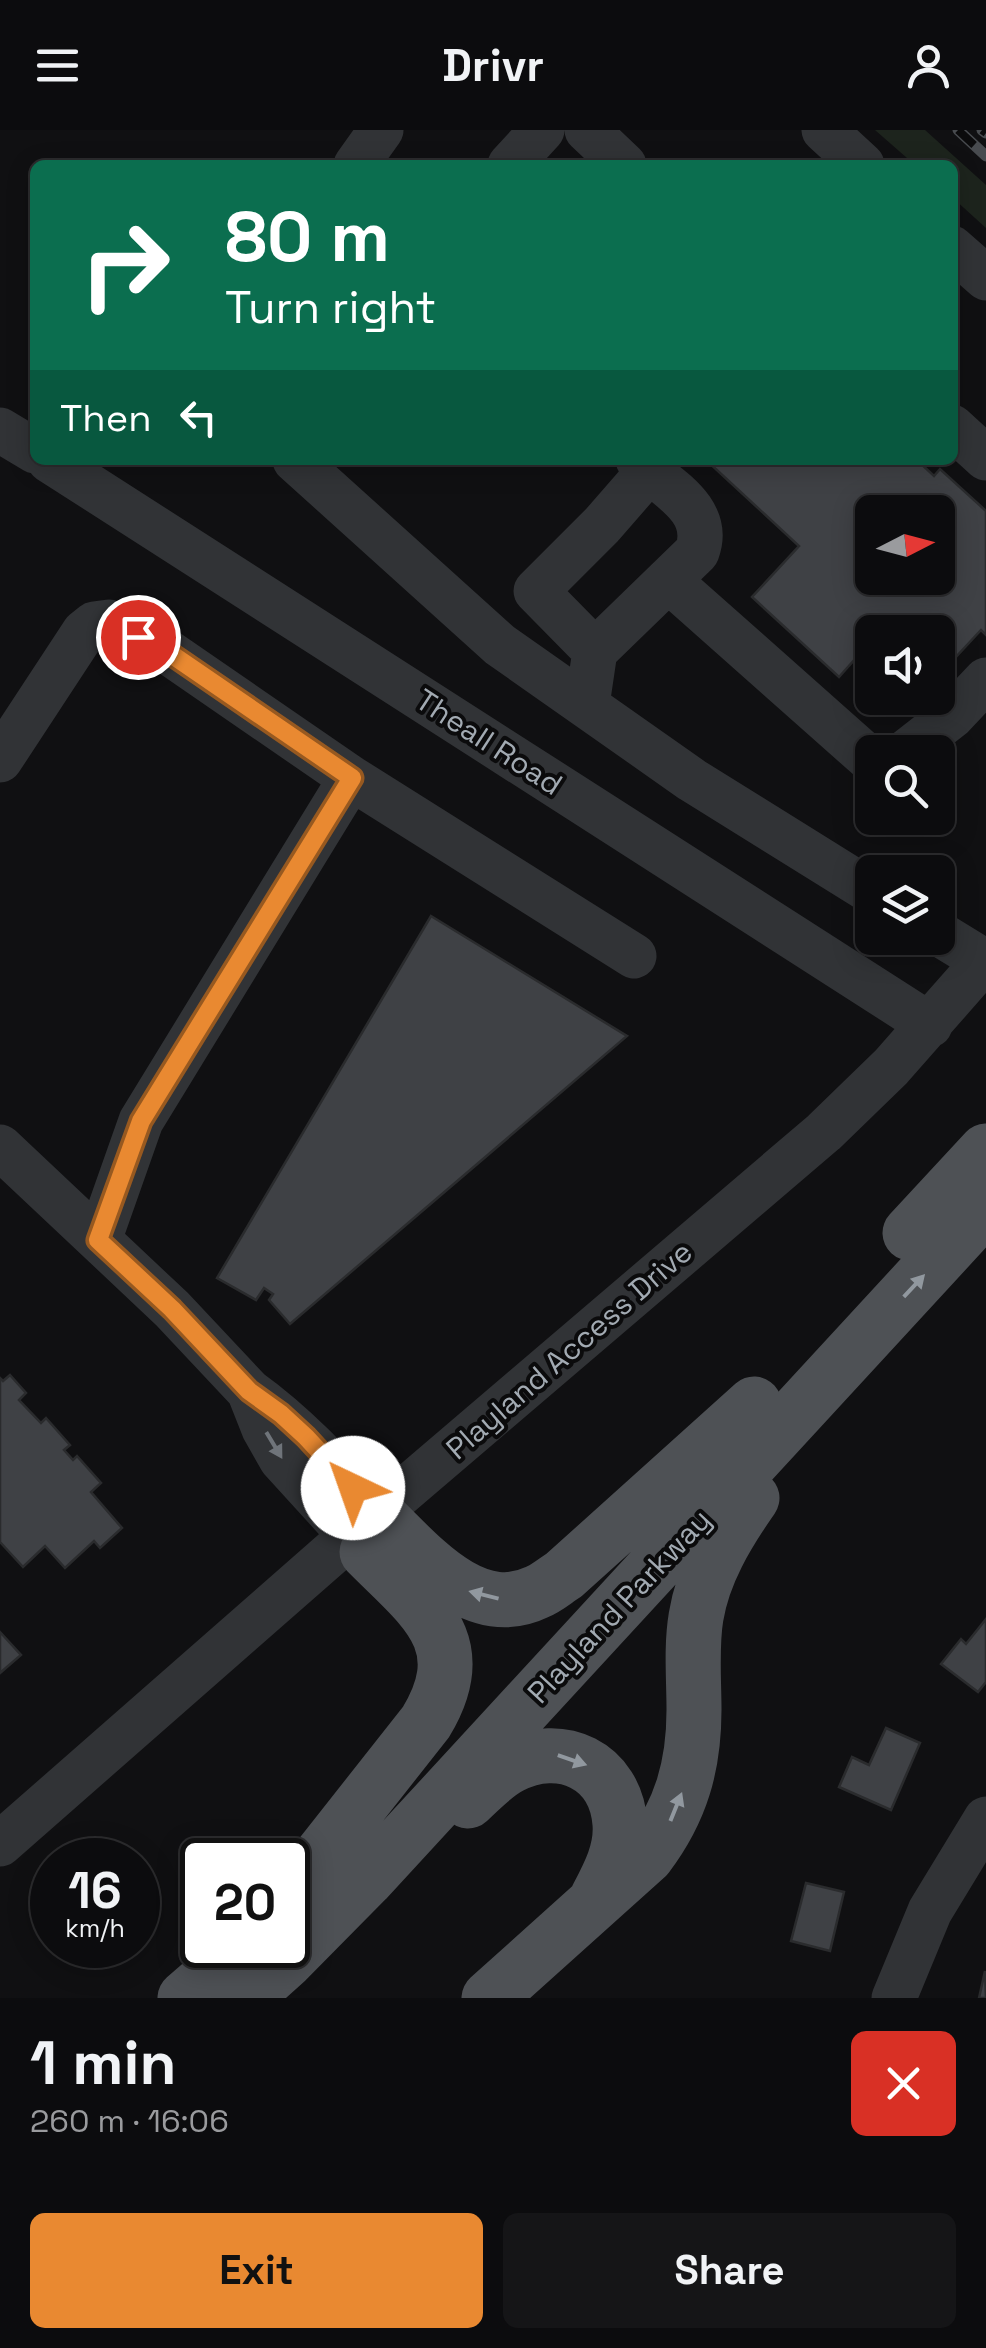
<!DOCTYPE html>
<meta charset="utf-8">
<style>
:root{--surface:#0c0c0e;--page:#151517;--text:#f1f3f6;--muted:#9a9b9e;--line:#2c2c2e;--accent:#e98931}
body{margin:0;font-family:"Space Grotesk",sans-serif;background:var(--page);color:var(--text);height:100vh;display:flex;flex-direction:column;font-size:38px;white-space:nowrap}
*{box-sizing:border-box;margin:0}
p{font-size:32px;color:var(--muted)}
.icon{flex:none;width:55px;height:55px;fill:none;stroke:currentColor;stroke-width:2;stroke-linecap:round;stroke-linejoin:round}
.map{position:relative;height:1868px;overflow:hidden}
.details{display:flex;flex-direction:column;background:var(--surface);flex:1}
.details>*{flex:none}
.hud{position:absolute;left:30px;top:30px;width:928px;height:305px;border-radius:15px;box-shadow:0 5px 25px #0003,0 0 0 2px var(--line);background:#0b6e4f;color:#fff;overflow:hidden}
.needle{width:65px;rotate:84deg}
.tools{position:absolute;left:855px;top:365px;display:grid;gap:20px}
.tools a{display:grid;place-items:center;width:100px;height:100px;border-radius:15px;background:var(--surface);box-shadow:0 5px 25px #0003,0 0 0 2px var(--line);font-size:50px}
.speed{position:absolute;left:30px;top:1708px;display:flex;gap:20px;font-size:50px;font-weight:700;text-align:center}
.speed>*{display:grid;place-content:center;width:130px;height:130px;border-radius:50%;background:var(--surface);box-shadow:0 5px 25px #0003,0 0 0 2px var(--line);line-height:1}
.speed small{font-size:25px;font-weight:400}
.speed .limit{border:5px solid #111;border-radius:15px;background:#fff;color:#111}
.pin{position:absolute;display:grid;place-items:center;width:85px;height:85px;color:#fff;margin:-42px;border:5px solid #fff;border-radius:50%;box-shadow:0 2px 10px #0007}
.me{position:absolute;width:110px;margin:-55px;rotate:318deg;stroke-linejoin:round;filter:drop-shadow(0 0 8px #0008)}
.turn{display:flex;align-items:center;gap:35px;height:210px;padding:0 30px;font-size:45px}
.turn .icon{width:130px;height:130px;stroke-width:2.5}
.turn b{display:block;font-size:70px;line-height:85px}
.then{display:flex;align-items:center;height:95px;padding:0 30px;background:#0003;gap:20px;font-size:38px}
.round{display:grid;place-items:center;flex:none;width:105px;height:105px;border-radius:15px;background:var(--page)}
.summary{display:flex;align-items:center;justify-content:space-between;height:170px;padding:0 30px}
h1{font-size:60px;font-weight:700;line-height:75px}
.primary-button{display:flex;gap:20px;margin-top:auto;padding:20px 30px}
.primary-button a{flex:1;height:115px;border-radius:15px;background:var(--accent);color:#111;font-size:40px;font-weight:700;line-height:115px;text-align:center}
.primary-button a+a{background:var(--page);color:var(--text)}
header{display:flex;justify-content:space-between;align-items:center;height:130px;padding:0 30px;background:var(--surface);font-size:45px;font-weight:700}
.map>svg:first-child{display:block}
.green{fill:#1d241d}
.building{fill:#3f4145;stroke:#2a2b2d;stroke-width:2.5;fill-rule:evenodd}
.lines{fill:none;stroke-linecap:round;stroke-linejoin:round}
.minor{stroke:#313336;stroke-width:45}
.major{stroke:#4e5155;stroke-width:55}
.rail-casing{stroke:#484b4f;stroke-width:11}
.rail{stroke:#0b0b0c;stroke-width:8;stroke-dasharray:22;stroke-linecap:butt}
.oneway{fill:#91989f}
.oneway2{fill:#6f747a}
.route-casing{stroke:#975920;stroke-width:25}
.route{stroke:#e98931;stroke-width:18}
.labels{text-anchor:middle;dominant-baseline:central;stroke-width:8;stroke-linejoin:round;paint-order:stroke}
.street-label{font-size:30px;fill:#a2aab2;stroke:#0b0b0c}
</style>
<header><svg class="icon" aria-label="menu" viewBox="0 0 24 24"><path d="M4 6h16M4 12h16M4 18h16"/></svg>Drivr<svg class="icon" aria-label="person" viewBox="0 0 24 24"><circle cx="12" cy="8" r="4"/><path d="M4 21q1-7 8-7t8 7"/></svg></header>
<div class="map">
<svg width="986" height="1868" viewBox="0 0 986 1868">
<rect width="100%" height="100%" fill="#101012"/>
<!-- green -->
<path class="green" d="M875,0H925L986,55V98L953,68L952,35H915Z"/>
<!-- building -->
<path class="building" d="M706,330H917L934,346L940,339L986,381V505L981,500L941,543L938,539V502H898L888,493L880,502H872V510L839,547L752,467L799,416ZM872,382H938V448H872Z
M431,786L627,906L290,1194L269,1170L273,1164L264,1158L256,1170L217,1148Z
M10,1245L26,1263L19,1270L41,1293L46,1288L70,1315L64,1320L73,1330L77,1326L101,1353L91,1362L122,1398L100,1418L94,1411L65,1438L45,1416L23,1437L0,1412V1248L3,1251Z
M986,1489V1552L978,1562L941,1534L961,1509L966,1514Z
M0,1502L21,1525L0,1543Z
M886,1598L920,1613L891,1680L839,1657L852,1627L869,1635Z
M806,1753L844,1762L830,1821L791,1811Z
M985,1841L986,1868H979Z"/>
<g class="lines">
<!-- minor -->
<path class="minor" d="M587,0L624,35
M824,0L862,35
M356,35L381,0
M510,35L542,0
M952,118L986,148
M952,297L986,328
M0,300L35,321
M49,330L930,895
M295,330L500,515L692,650L872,762
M668,450L872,631
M595,521L536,461L602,395L649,341L638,330
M587,575L595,521L697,422C711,384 675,362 649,341
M906,622L952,586L986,550
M0,630L84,502L94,494L109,492L168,522L351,648L634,826
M938,803L984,831
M0,1017L172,1179L249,1261
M99,1110L141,991L351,648
M351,1406L281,1329L264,1299L249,1261C299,1297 336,1339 377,1384
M0,1714L351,1406L824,1002L891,937L986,829
M894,1868L930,1781L986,1689"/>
<!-- major -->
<path class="major" d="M910,1103L986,1021
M377,1384C418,1423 473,1493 537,1462C547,1458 556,1450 564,1445L754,1274
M468,1671C481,1659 495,1644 511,1636C561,1610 616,1635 620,1694C622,1721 609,1745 597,1768
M288,1767L426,1592C475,1511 421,1477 367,1422
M185,1868L246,1815
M245,1868L287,1830L366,1750L986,1077
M489,1868L647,1726C681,1681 694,1636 694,1580C694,1549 691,1517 696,1487C703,1443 727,1404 752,1368"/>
<defs>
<path id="rail" d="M958,0L986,26
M982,0L986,3"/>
</defs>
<!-- rail casing -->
<use href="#rail" class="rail-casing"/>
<!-- rail -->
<use href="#rail" class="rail"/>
</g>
<!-- one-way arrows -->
<defs><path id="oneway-solid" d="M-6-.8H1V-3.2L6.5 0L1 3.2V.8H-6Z" transform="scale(2.5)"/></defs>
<g class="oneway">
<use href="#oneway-solid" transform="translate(914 1156) rotate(-47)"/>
<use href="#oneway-solid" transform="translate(484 1465) rotate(-166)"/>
<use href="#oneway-solid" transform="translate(572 1630) rotate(19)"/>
<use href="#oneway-solid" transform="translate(676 1677) rotate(-68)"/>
</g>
<use class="oneway2" href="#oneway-solid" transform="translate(274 1315) rotate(59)"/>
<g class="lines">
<defs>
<path id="route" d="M138,507L168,522L352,648L141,991L98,1110L172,1179L249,1261L281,1284L306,1307L353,1358"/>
</defs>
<!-- route casing -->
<use href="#route" class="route-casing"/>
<!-- route -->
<use href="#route" class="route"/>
</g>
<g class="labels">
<!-- street labels -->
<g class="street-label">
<text transform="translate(489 612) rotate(33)">Theall Road</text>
<text transform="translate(569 1220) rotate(-41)">Playland Access Drive</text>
<text transform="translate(619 1476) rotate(-47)">Playland Parkway</text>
</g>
</g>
</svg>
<div class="tools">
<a><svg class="needle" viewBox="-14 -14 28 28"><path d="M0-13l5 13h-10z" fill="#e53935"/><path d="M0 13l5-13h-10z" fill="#9a9b9e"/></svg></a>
<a><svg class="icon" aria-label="sound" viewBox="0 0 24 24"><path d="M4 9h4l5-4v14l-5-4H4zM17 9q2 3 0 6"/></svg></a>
<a><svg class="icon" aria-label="search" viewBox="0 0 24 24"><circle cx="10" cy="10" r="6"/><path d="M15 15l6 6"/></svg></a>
<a><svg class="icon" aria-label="layers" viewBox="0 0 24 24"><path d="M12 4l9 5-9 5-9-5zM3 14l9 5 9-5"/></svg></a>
</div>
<div class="speed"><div>16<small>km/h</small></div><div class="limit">20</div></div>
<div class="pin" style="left:138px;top:507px;background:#d93025"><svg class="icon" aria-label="arrive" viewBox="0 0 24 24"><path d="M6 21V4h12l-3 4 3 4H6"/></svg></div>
<svg class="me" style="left:353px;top:1358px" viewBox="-20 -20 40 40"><circle r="19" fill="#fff"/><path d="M0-13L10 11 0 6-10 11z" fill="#e98931"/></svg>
<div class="hud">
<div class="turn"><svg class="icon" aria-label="right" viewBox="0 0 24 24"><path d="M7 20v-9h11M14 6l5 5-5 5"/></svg><div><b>80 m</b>Turn right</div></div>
<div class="then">Then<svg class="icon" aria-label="left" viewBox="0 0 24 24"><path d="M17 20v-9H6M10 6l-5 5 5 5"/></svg></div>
</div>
</div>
<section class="details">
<div class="summary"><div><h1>1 min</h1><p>260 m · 16:06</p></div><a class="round" style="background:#d93025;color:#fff"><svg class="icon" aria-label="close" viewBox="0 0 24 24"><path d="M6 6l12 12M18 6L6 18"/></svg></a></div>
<div class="primary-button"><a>Exit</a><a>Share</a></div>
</section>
